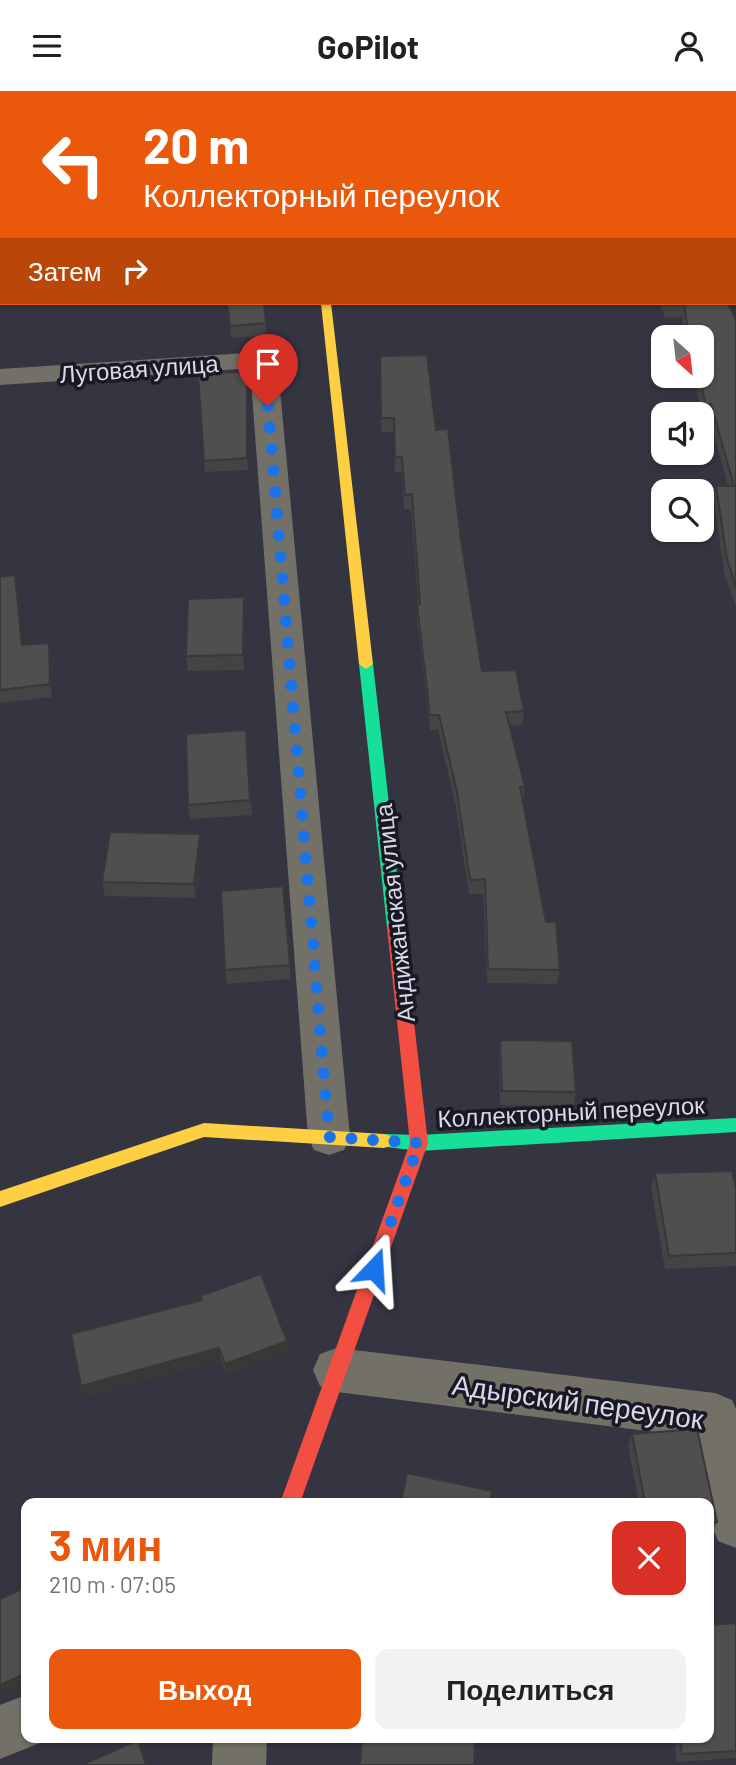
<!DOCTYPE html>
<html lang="ru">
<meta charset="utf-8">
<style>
:root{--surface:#fff;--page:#f2f2f2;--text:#202124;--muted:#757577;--accent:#ea580c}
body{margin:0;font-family:Barlow,sans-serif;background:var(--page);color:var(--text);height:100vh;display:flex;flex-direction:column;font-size:26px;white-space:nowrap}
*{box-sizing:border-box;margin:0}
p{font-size:23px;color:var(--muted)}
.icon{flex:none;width:38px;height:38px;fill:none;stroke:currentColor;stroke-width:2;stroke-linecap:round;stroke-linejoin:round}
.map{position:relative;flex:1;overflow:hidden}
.panel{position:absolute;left:21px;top:1407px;width:693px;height:245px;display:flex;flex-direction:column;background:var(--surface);border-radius:14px;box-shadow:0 2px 5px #0004}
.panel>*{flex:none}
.guide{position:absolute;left:0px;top:0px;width:737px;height:214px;box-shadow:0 2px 5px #0004;background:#ea580c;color:#fff;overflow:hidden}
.needle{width:46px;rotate:153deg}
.tools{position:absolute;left:651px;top:234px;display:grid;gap:14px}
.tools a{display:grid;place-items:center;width:63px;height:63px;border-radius:14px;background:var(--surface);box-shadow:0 2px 5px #0004;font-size:35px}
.pin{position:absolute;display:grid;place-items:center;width:60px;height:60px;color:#fff;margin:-72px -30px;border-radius:50% 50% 50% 0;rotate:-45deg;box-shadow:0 0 7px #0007}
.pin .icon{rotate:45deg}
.me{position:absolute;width:77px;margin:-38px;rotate:20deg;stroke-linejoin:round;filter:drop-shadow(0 0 5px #0008)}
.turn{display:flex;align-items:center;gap:24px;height:147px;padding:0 28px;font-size:32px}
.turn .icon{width:91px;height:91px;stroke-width:2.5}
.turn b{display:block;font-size:49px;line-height:60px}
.then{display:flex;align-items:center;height:66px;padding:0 28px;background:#0003;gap:14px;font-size:26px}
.round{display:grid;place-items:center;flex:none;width:74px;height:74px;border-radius:14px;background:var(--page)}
.head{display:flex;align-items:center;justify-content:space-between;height:119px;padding:0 28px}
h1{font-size:42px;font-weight:700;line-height:52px;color:var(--accent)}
.action{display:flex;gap:14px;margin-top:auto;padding:14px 28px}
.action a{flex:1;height:80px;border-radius:14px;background:var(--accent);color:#fff;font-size:28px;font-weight:700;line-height:80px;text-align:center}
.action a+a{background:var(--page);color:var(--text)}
header{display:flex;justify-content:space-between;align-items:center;height:91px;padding:0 28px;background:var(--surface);font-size:32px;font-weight:700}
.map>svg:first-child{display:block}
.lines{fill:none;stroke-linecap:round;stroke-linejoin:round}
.street{fill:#727067;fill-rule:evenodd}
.fast{fill:#16e098;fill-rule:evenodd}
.slow{fill:#ffcf43;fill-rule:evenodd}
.jam{fill:#f24e42;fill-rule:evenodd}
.wall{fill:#464345}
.shaded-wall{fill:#393738}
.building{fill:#514e50;stroke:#393738;stroke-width:2}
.route{stroke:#1a73e8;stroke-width:12;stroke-dasharray:0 21.6}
.labels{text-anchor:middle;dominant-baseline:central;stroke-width:7;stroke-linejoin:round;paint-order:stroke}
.street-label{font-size:24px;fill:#d8d8e9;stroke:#191924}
.near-street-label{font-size:28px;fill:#d8d8e9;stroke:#191924}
</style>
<header><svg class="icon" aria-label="menu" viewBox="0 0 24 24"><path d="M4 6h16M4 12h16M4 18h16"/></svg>GoPilot<svg class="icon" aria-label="person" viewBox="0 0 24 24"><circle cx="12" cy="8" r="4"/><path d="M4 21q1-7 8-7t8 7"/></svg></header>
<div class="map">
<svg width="736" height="1674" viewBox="0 0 736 1674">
<rect width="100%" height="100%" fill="#353542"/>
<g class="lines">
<!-- street -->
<path class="street" d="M101,0H133L100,2Z
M314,0H336V2H314Z
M2,12V26L0,27V13Z
M247,262L257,264L279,288L350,1046L344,1059L329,1064L314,1059L308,1046L251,290L240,278L0,294V278Z
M337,1257L715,1302L732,1309L736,1318V1457L718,1450L711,1432L695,1346L337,1301L320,1295L313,1279L320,1263Z
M26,1604V1647H46L45,1650L0,1668V1614Z
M213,1647H267L266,1674H212Z"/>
<!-- fast -->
<path class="fast" d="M366,568L373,573L403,836L401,840H389L387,836L359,573Z
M736,1027V1041L419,1060L378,1055L375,1050L378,1045L384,1043L419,1044Z"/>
<!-- slow -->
<path class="slow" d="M321,212H331L373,573L366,578L359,573Z
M204,1032L384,1043L390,1045L393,1050L390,1055L384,1057L204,1046L0,1116V1100Z"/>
<!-- jam -->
<path class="jam" d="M395,830L401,832L403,836L428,1052L300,1412H280L410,1052L387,836L389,832Z"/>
</g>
<!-- wall -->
<path class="wall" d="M559,0H736V60H735V2H560Z
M227,212H264L267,245L231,247Z
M660,212H728L736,229V516L724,482L714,408L716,395H728L709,326H702L695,285H702V247H685L682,226L665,227Z
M380,265L436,339L461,449L482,580L524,620L522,634L509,635L525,696L523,710L546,831L560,879L557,893L487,892L483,803H469L456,716L438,639H430L417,528V513H418L411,418H404L402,381H395L394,341H381Z
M198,282L247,292L248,379L205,381Z
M15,484L17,497L23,554L49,552L51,564L52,606L0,612V486Z
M245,522L244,579L188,580L186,565Z
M246,639L252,724L190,728L188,714Z
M202,758L196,807L105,805L102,791Z
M283,795L291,888L227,893L225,879Z
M500,949L576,1001L574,1015L500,1014L499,963Z
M655,1082L736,1097V1175L665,1178L651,1096Z
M200,1205L287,1250L288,1262L227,1284L221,1269L85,1306L201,1209Z
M697,1338L717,1431L712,1441H709V1412H639L628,1355L632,1343Z
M736,1532V1667L677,1671L674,1647H709Z"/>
<!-- shaded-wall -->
<path class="shaded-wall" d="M2,52V63H0V53Z
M247,281V292L248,379L247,367Z
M15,484L17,497L25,567L22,554Z
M244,506L245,522L244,579L243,564Z
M49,552L51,564L52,606L50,593Z
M200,743L202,758L196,807L194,793Z
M287,1250L288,1262L227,1284L225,1273Z
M219,1257L221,1269L85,1306L81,1295Z
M26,1582V1593L0,1605V1594Z"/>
<!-- building -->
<path class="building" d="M128,0H250V2H129Z
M354,0H390V2H354Z
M563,0H736V48H735V2H564Z
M0,30L2,34V52L0,53Z
M227,212H264L266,232L230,235Z
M666,212H728L736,229V496L727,468L716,395H734L711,313H705L700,285H702V247H689L684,213L667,214Z
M427,264L436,339L448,338L461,449L482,580L516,579L524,620L506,621L525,696H520L546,831H556L560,879L488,878L485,788L470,789L457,701L439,624H430L417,513H420L412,403L405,404L402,366H395L394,327H381L380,265Z
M247,281V367L204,370L198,282Z
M15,484L22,554L49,552L50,593L0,599V486Z
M244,506L243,564L186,565L188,508Z
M246,639L250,709L188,714L186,643Z
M110,741L200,743L194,793L102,791Z
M283,795L290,874L225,879L221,800Z
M500,949L572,950L576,1001L502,1000Z
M732,1080L736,1097V1162L669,1165L655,1082Z
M261,1183L287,1250L225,1273L219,1257L81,1295L71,1243L202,1209L200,1205Z
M697,1338L717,1431H709V1412H645L632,1343Z
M407,1382L492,1400L490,1412H401Z
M176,1408L237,1412H175Z
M26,1496V1582L0,1594V1508Z
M736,1532V1660L682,1663L680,1647H709V1534Z
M362,1647H475L474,1674H360Z
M138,1649L146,1674H82Z"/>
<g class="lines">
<!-- route -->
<path class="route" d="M268,315L329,1046L419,1052L374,1178"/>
</g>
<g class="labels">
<!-- street labels -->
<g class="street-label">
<text transform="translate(139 277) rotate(-4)">Луговая улица</text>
<text transform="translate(394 822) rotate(-96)">Андижанская улица</text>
<text transform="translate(571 1020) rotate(-3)">Коллекторный переулок</text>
</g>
<!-- near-street labels -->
<g class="near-street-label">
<text transform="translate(578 1310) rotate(8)">Адырский переулок</text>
</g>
</g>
</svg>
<div class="tools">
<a><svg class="needle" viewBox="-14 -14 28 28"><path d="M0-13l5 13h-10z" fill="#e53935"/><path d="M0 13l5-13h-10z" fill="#757577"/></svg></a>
<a><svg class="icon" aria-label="sound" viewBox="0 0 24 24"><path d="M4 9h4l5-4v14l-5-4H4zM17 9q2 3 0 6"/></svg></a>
<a><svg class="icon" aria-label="search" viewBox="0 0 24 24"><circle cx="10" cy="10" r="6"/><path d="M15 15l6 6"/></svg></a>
</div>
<div class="pin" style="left:268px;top:315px;background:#d93025"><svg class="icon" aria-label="arrive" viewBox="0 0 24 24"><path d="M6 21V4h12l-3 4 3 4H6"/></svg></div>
<svg class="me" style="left:374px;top:1178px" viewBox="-20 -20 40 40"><path d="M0-17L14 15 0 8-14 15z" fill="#1a73e8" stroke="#fff" stroke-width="4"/></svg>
<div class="guide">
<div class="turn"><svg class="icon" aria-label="left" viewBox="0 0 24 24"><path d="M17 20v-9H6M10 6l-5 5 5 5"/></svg><div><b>20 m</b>Коллекторный переулок</div></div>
<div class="then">Затем<svg class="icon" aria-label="right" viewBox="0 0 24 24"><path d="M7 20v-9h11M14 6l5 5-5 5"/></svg></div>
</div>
<section class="panel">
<div class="head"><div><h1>3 мин</h1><p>210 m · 07:05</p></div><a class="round" style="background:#d93025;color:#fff"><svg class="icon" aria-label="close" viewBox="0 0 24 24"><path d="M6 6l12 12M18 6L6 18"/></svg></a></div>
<div class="action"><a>Выход</a><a>Поделиться</a></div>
</section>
</div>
